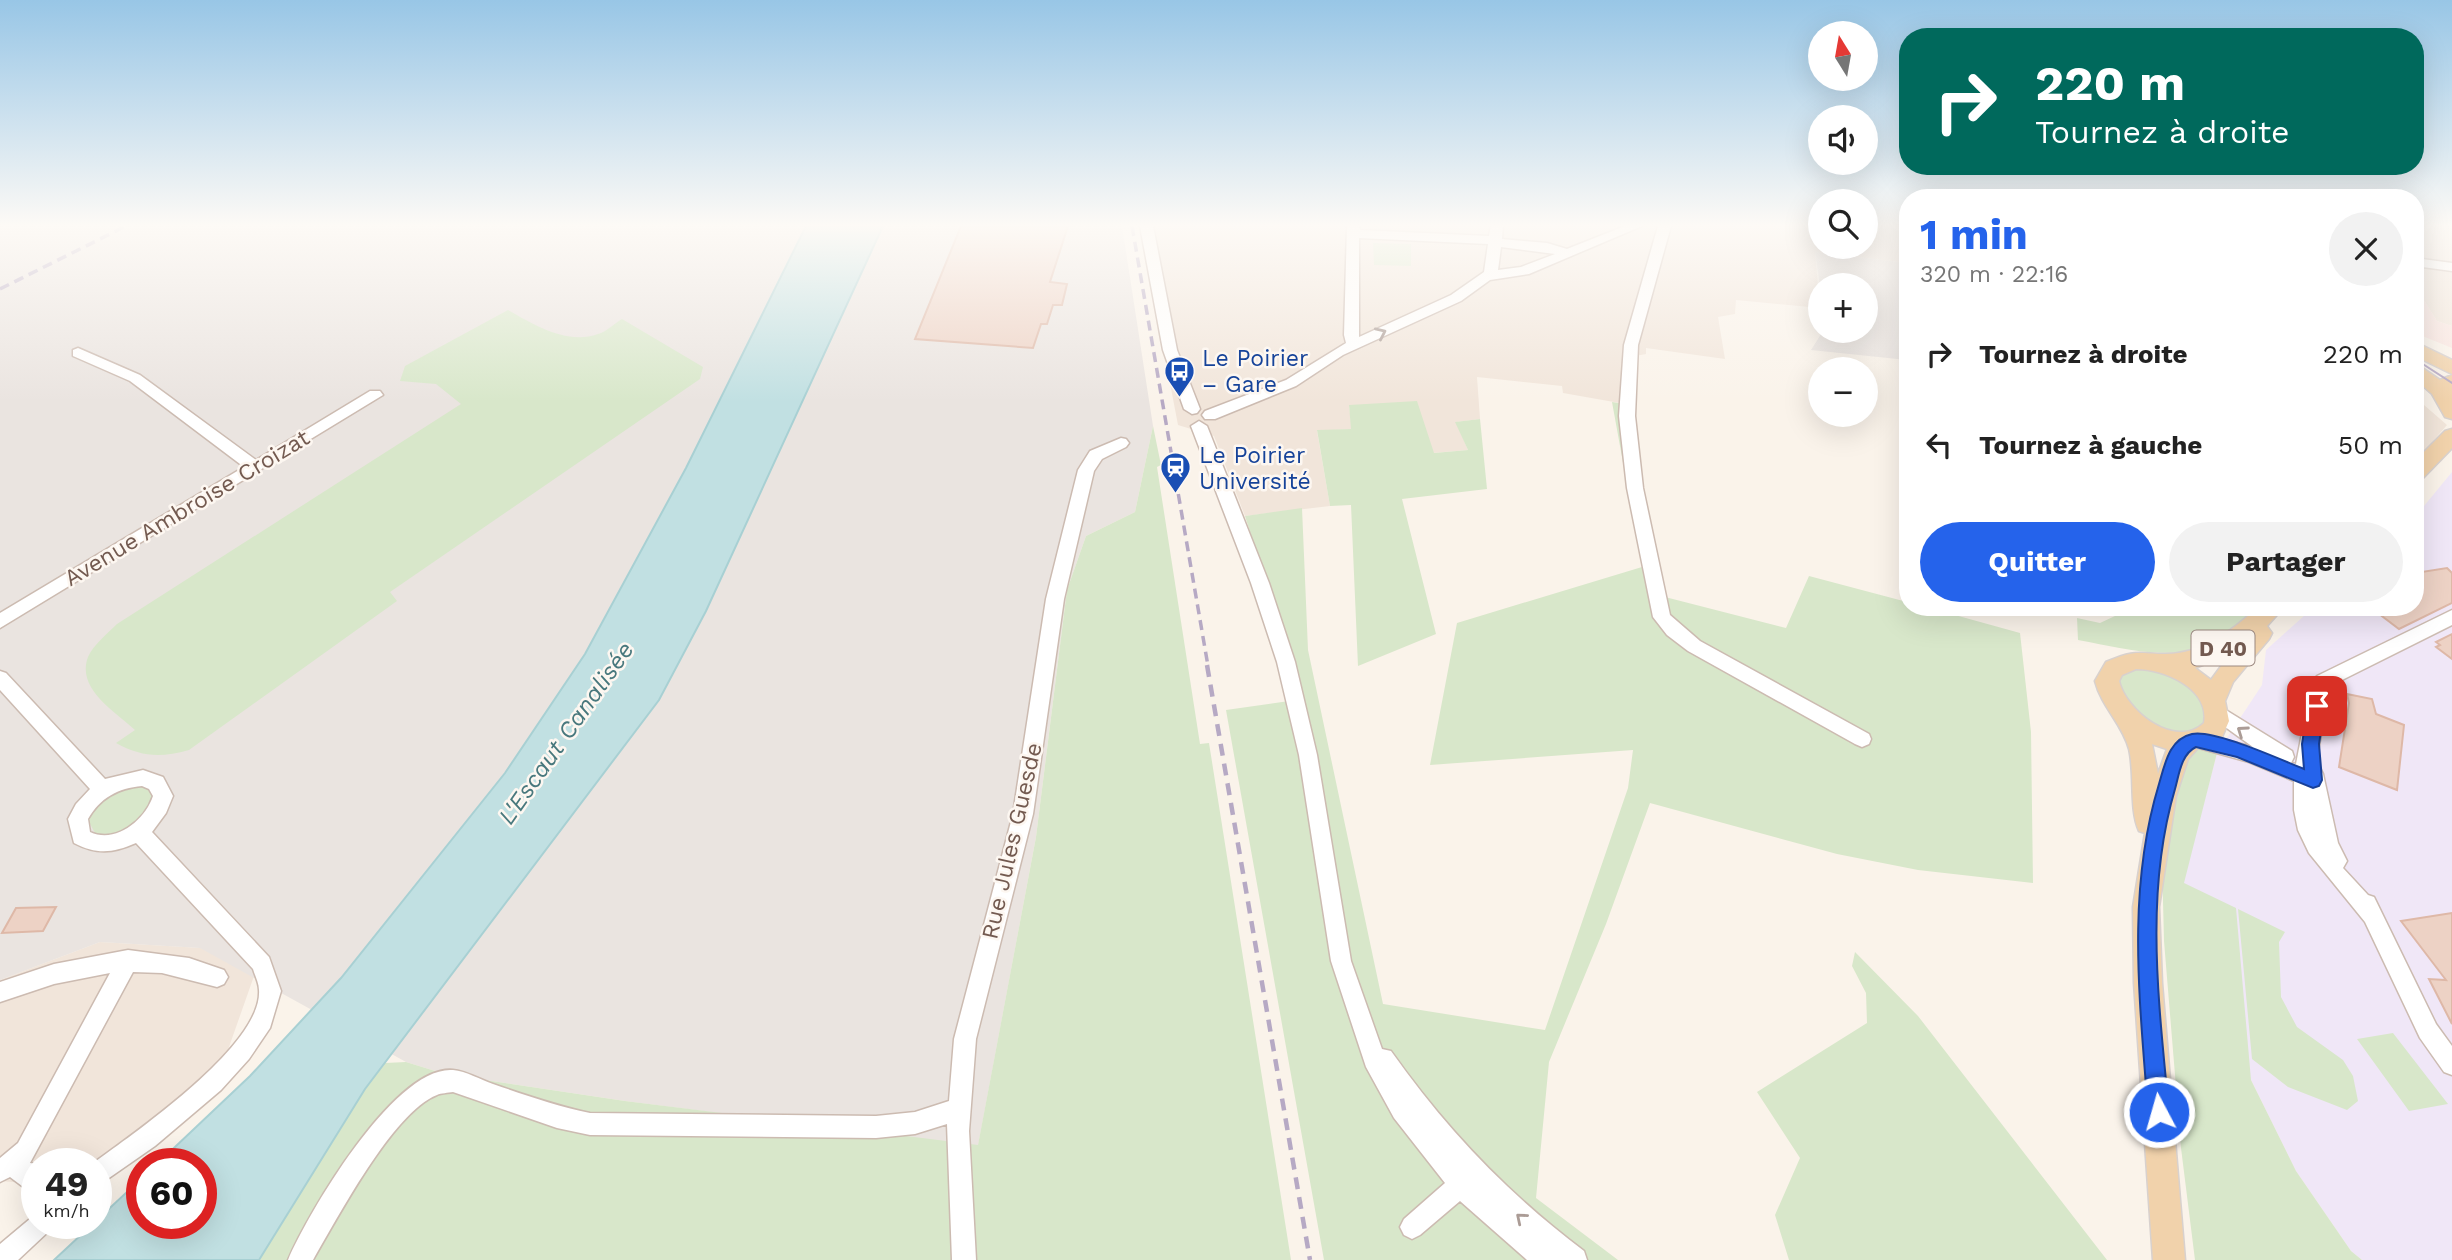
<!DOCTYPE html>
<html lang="fr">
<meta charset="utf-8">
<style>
:root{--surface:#fff;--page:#f2f2f2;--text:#222;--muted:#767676;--accent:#2563eb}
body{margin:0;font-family:"Work Sans",sans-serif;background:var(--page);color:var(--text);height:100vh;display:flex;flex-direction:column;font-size:26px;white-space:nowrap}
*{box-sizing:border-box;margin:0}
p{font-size:23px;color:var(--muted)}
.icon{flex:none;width:38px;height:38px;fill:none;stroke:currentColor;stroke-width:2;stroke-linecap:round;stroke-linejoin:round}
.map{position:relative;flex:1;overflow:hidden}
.sheet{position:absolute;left:1899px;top:189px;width:525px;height:427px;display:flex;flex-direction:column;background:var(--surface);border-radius:28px;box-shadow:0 7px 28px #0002}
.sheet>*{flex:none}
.top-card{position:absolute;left:1899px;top:28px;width:525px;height:147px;border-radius:28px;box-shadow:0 7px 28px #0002;background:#00695c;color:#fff;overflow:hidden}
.needle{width:46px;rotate:349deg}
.fabs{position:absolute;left:1808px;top:21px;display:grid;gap:14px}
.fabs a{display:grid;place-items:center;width:70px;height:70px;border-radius:50%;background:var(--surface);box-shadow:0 7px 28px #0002;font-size:35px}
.speed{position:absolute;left:21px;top:1148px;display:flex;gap:14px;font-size:35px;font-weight:700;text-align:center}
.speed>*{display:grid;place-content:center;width:91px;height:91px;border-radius:50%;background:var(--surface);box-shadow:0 7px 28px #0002;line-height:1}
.speed small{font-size:18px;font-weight:400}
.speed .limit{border:10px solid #d22;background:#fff;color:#111}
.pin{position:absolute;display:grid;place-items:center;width:60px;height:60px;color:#fff;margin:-30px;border-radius:14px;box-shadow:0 4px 10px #0006}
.me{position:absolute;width:77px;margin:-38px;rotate:354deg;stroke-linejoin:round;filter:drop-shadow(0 0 5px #0008)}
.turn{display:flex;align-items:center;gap:24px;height:147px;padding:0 21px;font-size:32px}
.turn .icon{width:91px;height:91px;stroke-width:2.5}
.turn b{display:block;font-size:49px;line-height:60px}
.round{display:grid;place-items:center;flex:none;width:74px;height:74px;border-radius:37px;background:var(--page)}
.headline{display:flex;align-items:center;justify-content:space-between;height:119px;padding:0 21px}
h1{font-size:42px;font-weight:700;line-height:52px;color:var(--accent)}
.action{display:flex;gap:14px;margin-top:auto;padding:14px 21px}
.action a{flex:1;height:80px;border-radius:42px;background:var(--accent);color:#fff;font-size:28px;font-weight:700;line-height:80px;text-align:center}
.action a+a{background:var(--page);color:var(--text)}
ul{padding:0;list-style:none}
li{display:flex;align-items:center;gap:21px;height:91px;padding:0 21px}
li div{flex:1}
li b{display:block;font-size:26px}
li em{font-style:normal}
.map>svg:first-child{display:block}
.residential{fill:#f1e5da}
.commercial{fill:#f9e5e0}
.industrial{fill:#eae4e0}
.education{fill:#f0e7f7}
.green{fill:#d8e7ca}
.water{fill:#c1e0e2;stroke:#a8d0d3;stroke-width:2}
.building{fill:#edd2c5;stroke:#deb8a7;stroke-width:2}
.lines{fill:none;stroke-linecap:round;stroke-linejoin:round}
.minor-casing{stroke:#ccbbb1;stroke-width:3}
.major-casing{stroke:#d8d1ce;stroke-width:3}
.minor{fill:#fff;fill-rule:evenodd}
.major{fill:#f1d2ab;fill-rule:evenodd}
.tram{stroke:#b6a9c4;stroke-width:2}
.rail-far1{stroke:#b6a9c4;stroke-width:3.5;stroke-dasharray:10 6;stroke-linecap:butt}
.rail{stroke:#b6a9c4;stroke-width:4.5;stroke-dasharray:12 8;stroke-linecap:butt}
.oneway{stroke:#ab9c96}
.route{fill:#2563eb;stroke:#184099;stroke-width:2}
.labels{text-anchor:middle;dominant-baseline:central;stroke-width:5;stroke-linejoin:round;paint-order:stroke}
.shield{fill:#fdf7f1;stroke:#9c8980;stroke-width:2}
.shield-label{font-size:21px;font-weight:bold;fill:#735a50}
.transit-label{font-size:23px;fill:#164399;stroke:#fdf7f1;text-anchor:start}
.street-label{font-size:23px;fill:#735a50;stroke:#fdf7f1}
.water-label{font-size:24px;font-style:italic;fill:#48787d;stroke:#fdf7f1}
</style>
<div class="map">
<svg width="2452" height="1260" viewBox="0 0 2452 1260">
<rect width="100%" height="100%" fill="#faf3ea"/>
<!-- residential -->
<path class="residential" d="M1140,226H1820V247H1866V226H1907L1908,263L1815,252L1820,308L1736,300L1735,314L1718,317L1725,359L1646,348V354L1635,356L1631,405L1563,393L1562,386L1477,377L1480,419L1456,422L1468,450L1433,453L1349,406L1352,429L1317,431L1330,506L1245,516L1214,436L1178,425Z
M2415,226H2452V326L2437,321L2415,286Z
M2415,372L2419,374L2417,384L2424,405L2447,425L2415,462Z
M100,942L201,948L254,976L223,1064L92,1164H37V1184L0,1181V980Z"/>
<!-- commercial -->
<path class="commercial" d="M2415,286L2437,321L2452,326V348L2415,333Z"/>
<!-- industrial -->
<path class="industrial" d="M0,226H1122L1153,426L1135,512L1086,536L1067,590L1036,837L978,1146L625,1101L445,1074L406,1062L200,948L100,942L0,980Z
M1815,252L1907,263V360L1811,350L1823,331H1866V285L1820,286Z"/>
<!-- education -->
<path class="education" d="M2452,472V1260H2362L2351,1251L2296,1171L2251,1080L2183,883L2217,753L2262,685L2266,650L2314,607H2415V517Z"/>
<!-- green -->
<path class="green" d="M1373,243L1411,244V266L1374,265Z
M508,310C534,325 567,345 598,334C606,332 615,323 622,319L703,367L700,379L390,592L397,601L189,750C160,758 142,757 116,743L135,730C115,711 76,689 88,657C93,645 108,633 117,624L461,404L436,384L400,381L405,366Z
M1417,401L1434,453L1468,450L1455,422L1480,419L1487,489L1402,499L1436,634L1358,666L1351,505L1330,506L1317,430L1351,429L1349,405Z
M1612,402L1631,405L1636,465L1665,597L1786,628L1809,576L1907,602L1908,607H1926L2020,633L2031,732L2033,883L1918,870L1837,854L1650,803L1606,924L1549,1062L1536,1198L1618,1260H1324L1226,710L1303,699L1245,516L1302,508L1308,650L1383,1004L1545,1030L1628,788L1633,750L1430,765L1457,623L1642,567Z
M1153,426L1161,465L1157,467L1200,744L1209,743L1291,1260H259L365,1089L385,1063L406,1062L445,1074L625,1101L978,1145L1036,837L1067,590L1086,536L1135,512Z
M2115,607H2265C2248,619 2230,636 2211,644C2166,662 2123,648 2078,640L2077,618L2100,623L2115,616Z
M2135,668C2166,669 2185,681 2204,704L2203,723C2187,738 2157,733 2140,719C2131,712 2124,696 2118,687L2121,676Z
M2199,749L2217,753L2184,883L2236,908L2251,1080L2296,1171L2351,1251L2362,1260H2195L2181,1148L2164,941L2162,862L2168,809L2184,760Z
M132,785L148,788L154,798C143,820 122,842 95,833L89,822C93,800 113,793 132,785Z
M2238,909L2285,932L2279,942L2281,997L2297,1027L2343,1060L2353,1076L2358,1101L2347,1110L2288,1087L2252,1059Z
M1855,952L1918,1016L2107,1260H1789L1775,1215L1800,1158L1757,1092L1867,1023L1866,993L1852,966Z
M2393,1033L2448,1104L2409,1111L2357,1039Z"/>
<!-- water -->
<path class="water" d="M806,226H883L706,611L659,700L365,1089L259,1260H54L142,1178V1223H201V1164H157L250,1076L341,978L505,773L585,654L686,468Z"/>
<!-- building -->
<path class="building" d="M961,226H1068L1050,282L1067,284L1062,305H1053L1047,324H1041L1033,348L915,339Z
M2447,568L2452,573V603L2399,629L2370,607H2415V573Z
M2452,634V659L2436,647L2440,645L2436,642Z
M2347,694L2372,699L2376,714L2404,725L2397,790L2339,767L2349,703Z
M56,907L43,931L2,933L16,908Z
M2452,913V1024L2429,979L2446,980L2401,921Z"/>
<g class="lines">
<defs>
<path id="minor" d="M1140,226H1153L1177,350L1200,409L1197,413L1192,414L1184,409L1163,350Z
M1347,226H1359L1360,230L1489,236L1491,226H1503L1502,239L1547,243L1567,249L1625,226H1642L1529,274L1490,280L1461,301L1343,355L1296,386L1215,419H1205L1202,415L1205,411L1286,380L1346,343L1344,335ZM1359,238L1488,244L1484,272L1451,295L1359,337ZM1501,247L1555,254L1521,267L1498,270Z
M1658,226H1671L1638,345L1635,416L1643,488L1670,615L1700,641L1869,734L1871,739L1869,744L1862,747L1855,744L1688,651L1667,635L1653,617L1627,488L1619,416L1624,345Z
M2415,258L2452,263V271L2415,266Z
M78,348L140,375L256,460L370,391H380L383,395L0,628V613L244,467L130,381L73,356V350Z
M1199,421L1207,426L1269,583L1295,662L1317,755L1351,961L1382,1049L1391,1051C1446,1129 1508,1194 1584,1251L1587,1260H1527L1460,1201L1420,1235L1412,1239L1404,1235L1400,1227L1404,1219L1445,1183L1394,1118L1366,1067L1331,961L1299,755L1277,662L1251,583L1191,426Z
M1121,438L1126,439L1129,443L1126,447L1102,459L1094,471L1064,599L1033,814L976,1039L969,1131L976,1260H952L947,1124L915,1134L876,1138L590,1135L557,1128L453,1092C448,1093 441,1093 437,1095C393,1112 337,1219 313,1260H288C308,1213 395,1065 453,1070C466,1071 481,1080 493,1084C525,1095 557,1106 590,1113L876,1116L915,1112L949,1101L954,1039L1013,814L1046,599L1078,470L1090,451Z
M2452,610V625L2330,686L2315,767L2320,768L2323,774L2338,843L2347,861L2343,868L2368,895L2374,897L2436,1024L2452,1046V1075L2444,1072L2420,1038L2365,922L2309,853L2298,830L2294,810V781L2249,762L2188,745L2186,740L2188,735L2195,732L2253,747L2210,716L2207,711L2210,706L2216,704L2292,751L2294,757L2291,763L2296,764L2311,687L2317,676Z
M0,671L6,673L105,779L143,770L163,777L173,796L166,813L152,832L269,957L281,991L270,1028L249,1059L221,1090L155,1146L96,1187V1164H92C133,1134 263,1045 259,990C259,983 255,976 253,969L136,843C113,853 97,855 74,843L68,819L76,804L90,789L0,690ZM142,786L149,789L153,796C145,820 116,844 90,832L88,819C100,798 118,788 142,786Z
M128,950L189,958L224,970L228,977L224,984L217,987L162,973L133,972L30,1163L37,1164V1188L22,1186L10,1177L0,1182V1158L18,1143L110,973L54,984L0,1002V982L54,964Z
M37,1213V1223H53L49,1231L18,1260H0V1244Z"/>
<path id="major" d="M2415,342L2452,360V374L2415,356Z
M2415,363L2440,380L2452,375V419L2445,417L2432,394L2415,379Z
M2452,429V448L2422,479L2415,481V461L2445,431Z
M2258,607H2284L2267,626L2272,633L2269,639L2233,682L2225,701L2229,721L2222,737L2198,748L2188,759L2176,796L2159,907L2162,983L2185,1260H2153L2134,983L2133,907L2145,833L2139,831C2129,810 2135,774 2129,749C2122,723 2102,708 2095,681L2106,662C2134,650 2135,653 2163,654C2201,655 2232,631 2258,607ZM2230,654L2211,680L2195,668ZM2136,669C2164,669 2210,688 2204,723C2175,750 2126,711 2119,681L2122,675ZM2152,744L2167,749L2158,774Z"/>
</defs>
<!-- minor casing -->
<use href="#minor" class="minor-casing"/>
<!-- major casing -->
<use href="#major" class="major-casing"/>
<!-- minor -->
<use href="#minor" class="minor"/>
<!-- major -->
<use href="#major" class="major"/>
<!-- tram -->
<path class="tram" d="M2415,359L2452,383"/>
<!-- rail-far1 -->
<path class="rail-far1" d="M1132,226L1208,666
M0,289L126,226"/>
<!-- rail -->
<path class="rail" d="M1207,665L1310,1260"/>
</g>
<!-- one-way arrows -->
<defs><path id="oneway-chevron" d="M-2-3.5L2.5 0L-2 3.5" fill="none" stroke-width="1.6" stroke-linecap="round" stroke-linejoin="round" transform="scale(1.75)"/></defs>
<g class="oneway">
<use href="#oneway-chevron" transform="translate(1381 333) rotate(-25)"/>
<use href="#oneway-chevron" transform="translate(2242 731) rotate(-145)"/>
<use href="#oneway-chevron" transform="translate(1521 1218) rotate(-140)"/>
</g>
<!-- sky -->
<linearGradient id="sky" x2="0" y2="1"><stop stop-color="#98c6e6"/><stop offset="0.56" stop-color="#fdfaf6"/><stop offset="1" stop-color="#fdfaf6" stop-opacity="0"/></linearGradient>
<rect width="2452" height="402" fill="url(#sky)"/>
<!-- route -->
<path class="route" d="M2317,699L2325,706L2319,744L2322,780L2319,786L2313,788L2237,757L2196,747C2181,754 2179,775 2175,789C2144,894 2159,1004 2169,1112L2166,1119L2159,1122L2151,1119L2148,1112C2140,1002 2126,892 2159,784C2165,764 2169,739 2192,734C2214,729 2281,760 2304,769L2302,744L2308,706Z"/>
<!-- icons -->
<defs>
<symbol id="bus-pin" viewBox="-11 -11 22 30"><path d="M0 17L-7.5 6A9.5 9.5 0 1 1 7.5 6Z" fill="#1a4fb4" stroke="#fdf7f1"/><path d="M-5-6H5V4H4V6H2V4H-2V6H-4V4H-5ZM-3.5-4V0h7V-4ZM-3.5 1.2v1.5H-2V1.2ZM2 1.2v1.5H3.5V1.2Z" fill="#fff"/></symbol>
<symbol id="station-pin" viewBox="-11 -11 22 30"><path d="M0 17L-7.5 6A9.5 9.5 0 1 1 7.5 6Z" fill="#1a4fb4" stroke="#fdf7f1"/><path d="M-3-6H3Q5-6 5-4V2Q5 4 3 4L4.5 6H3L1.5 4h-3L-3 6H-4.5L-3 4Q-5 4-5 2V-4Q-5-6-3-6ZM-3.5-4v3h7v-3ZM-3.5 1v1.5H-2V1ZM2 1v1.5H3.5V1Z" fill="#fff"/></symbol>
</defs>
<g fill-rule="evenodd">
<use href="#bus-pin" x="1162" y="354" width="35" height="47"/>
<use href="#station-pin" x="1158" y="450" width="35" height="47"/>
</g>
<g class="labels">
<!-- shield labels -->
<rect class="shield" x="2191.5" y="630.5" width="63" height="35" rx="5"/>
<g class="shield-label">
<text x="2223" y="648">D 40</text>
</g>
<!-- transit labels -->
<g class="transit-label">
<text x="1202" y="358">Le Poirier<tspan x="1202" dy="26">– Gare</tspan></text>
<text x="1199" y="455">Le Poirier<tspan x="1199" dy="26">Université</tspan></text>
</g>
<!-- street labels -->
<g class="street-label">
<text transform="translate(187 508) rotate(-31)">Avenue Ambroise Croizat</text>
<text transform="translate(1012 841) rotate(-77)">Rue Jules Guesde</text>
</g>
<!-- water labels -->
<g class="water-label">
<text transform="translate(566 733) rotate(-55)">L'Escaut Canalisée</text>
</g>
</g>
</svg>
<div class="fabs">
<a><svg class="needle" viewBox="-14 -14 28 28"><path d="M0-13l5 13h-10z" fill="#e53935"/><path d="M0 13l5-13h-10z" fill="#767676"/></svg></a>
<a><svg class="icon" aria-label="sound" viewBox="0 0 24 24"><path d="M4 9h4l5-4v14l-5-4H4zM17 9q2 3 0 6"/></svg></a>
<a><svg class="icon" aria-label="search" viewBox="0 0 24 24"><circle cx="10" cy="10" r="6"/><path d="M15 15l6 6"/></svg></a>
<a>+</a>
<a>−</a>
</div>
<div class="speed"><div>49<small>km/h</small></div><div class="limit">60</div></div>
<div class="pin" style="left:2317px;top:706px;background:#d93025"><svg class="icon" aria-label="arrive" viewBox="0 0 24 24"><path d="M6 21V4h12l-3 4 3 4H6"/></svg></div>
<svg class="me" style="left:2159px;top:1112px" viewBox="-20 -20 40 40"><circle r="17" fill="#2563eb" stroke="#fff" stroke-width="3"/><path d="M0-11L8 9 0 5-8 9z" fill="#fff"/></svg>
<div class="top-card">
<div class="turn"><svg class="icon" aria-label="right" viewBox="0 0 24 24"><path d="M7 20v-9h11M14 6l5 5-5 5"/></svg><div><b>220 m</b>Tournez à droite</div></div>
</div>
<section class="sheet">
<div class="headline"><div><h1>1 min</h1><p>320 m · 22:16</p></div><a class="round"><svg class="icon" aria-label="close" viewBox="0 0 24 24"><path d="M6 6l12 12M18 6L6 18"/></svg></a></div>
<ul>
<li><svg class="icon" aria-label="right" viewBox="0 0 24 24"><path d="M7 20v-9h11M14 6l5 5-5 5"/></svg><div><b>Tournez à droite</b></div><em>220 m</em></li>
<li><svg class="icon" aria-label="left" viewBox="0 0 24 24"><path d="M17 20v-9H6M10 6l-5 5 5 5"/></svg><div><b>Tournez à gauche</b></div><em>50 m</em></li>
</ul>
<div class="action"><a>Quitter</a><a>Partager</a></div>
</section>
</div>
